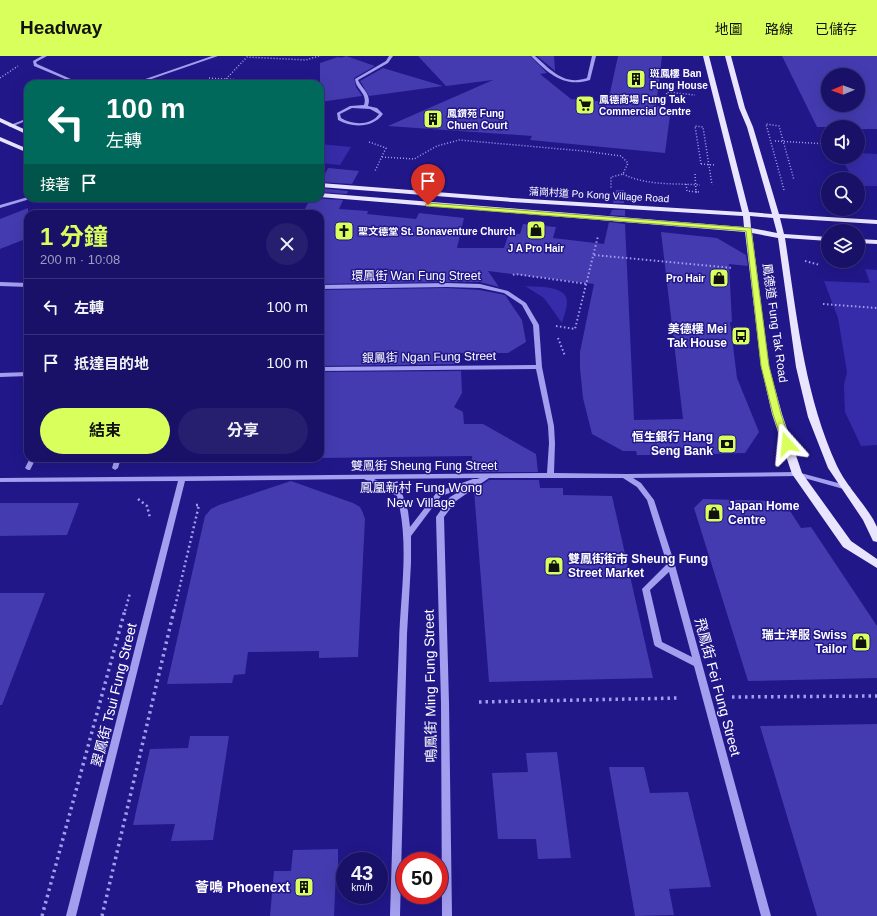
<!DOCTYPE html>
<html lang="zh-TW">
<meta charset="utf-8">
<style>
:root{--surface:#191167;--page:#261f70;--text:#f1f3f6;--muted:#9f9dc0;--line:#37317b;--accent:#d8ff5b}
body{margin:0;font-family:Helvetica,"Noto Sans TC",sans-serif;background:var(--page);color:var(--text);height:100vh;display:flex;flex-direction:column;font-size:15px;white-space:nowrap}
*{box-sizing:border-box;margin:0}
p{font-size:13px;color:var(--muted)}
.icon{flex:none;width:22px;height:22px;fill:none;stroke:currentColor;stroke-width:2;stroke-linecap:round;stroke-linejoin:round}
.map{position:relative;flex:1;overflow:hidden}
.panel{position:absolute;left:24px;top:154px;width:300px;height:252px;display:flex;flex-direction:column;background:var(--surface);border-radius:12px;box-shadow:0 4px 16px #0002,0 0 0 1px var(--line)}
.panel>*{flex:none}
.guide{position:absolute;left:24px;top:24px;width:300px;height:122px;border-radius:12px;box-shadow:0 4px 16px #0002,0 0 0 1px var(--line);background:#00695c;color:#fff;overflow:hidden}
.needle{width:26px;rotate:269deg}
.tools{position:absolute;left:821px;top:12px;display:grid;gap:8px}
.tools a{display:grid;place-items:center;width:44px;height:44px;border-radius:50%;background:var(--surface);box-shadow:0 4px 16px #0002,0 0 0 1px var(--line);font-size:20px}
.speed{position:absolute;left:336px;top:796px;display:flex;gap:8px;font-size:20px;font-weight:700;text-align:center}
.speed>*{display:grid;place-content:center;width:52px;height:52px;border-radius:50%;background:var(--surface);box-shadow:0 4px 16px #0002,0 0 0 1px var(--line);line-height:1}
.speed small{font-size:10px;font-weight:400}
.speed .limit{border:6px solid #d22;background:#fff;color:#111}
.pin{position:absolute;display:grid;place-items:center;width:34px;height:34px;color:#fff;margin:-41px -17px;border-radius:50% 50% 50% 0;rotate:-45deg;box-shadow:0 0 4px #0007}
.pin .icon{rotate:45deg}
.me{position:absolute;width:44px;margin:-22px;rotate:342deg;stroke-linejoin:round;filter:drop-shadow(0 0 3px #0008)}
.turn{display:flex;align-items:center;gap:14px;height:84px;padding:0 16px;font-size:18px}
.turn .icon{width:52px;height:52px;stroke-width:2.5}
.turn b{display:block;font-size:28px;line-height:34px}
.then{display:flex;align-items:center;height:38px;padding:0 16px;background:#0003;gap:8px;font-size:15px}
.round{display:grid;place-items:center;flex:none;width:42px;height:42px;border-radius:21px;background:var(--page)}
.head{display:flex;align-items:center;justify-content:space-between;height:68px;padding:0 16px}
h1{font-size:24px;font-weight:700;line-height:30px;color:var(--accent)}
.action{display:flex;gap:8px;margin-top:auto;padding:8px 16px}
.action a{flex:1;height:46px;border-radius:24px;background:var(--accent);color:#111;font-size:16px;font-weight:700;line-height:46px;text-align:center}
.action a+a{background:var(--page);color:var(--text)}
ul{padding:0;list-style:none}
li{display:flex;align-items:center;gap:12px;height:56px;padding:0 16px;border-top:1px solid var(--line)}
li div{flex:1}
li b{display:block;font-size:15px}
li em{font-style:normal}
header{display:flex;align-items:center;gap:24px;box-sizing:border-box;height:56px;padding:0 20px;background:var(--accent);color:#111}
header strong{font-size:19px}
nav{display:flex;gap:22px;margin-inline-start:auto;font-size:14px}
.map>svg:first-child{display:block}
.green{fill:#362ca9}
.building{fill:#443bb0;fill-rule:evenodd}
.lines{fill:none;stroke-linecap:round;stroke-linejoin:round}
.path-far3{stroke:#a49eee;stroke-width:1.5;stroke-dasharray:1 2;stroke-linecap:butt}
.path-far2{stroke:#a49eee;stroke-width:2;stroke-dasharray:1.5 2.5;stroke-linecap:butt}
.path-far1{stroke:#a49eee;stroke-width:2.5;stroke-dasharray:2 3;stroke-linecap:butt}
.path{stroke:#a49eee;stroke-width:3.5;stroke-dasharray:2.5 4;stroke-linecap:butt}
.minor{fill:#a49eee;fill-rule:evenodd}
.major{fill:#e9e5ff;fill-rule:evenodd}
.path-bridge{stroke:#a49eee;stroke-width:1.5;stroke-dasharray:1 2;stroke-linecap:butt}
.route{fill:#d8ff5b;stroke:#8ca63b}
.labels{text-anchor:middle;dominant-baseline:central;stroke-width:3;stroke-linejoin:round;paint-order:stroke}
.far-poi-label{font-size:10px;font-weight:bold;fill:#fff;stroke:#211789;text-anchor:start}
.far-street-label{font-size:10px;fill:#fff;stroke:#211789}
.street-label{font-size:12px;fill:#fff;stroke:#211789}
.poi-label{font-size:12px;font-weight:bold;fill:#fff;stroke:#211789;text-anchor:end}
.neighbourhood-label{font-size:13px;fill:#fff;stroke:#211789}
.near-street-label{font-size:14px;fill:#fff;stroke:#211789}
.near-poi-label{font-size:14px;font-weight:bold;fill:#fff;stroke:#211789;text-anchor:end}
</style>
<header>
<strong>Headway</strong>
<nav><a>地圖</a><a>路線</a><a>已儲存</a></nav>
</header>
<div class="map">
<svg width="877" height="860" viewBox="0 0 877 860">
<rect width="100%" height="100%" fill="#211789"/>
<!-- green -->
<path class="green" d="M320,88L351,91L340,109L320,107Z
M858,97L877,98V130H858V123H853L841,101H858Z
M865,213L877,214V389L861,390L845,356L844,329L847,316L838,262L824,225L870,227Z
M525,230C536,231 566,229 567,245C567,252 564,260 562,267L544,242Z"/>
<!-- building -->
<path class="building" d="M346,0L375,10L354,22L356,31L362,40L320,46V7L338,1L341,2Z
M418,0H530L547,17L540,18L571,43L608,46L618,0H662L656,50L671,52L665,97L530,84L532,80L388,70L493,24L446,30Z
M537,0H554L555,15L548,9Z
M782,0H877V73H858V71H817ZM828,19H858V49H828Z
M383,12L443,30L369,40L360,25Z
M328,112L359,115L352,128L321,126Z
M320,132L348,135L347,138L320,136Z
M616,134H624V147H613Z
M311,142L343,144L339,153L368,155L367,158L416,163L419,157L464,162L457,192H504L509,177L520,178L523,168L556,171L553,182L604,188L609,166L625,168L634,364L683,363L661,176L717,182L746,199L748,210L729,208L732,266H730L737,322L759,376L745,397L712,398L710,391L663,393L665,399H637L636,395H623L592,378L583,342L580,312V296L594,228L488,215L499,231L480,226H447L320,228V158H302Z
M28,152V182L0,193V163Z
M612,154H625V160L610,159Z
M447,232L480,234L505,239L522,264L526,286L508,297H460V308L320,310V234Z
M461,315L462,337L454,351L463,356L464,368H483L536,398L538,416H473L472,400L320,402V316Z
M489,424H539L540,432H563V439L612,440L653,622L489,626L474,434Z
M291,425L353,447L360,451L363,457L365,463L358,601L319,602V595L248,596L245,618L234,619L232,627L167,628L205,460L211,453L219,449Z
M703,443L770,445L790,455L801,472L811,471L877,570V622L748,625L694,452Z
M0,447H79L67,479L0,480Z
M0,537H45L2,649H0Z
M877,668V860H817L760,670Z
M190,680H229L213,784L171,785L175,768L133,769L150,693L188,692Z
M557,696L571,802L538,803L536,783H498L492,717L528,716L526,697Z
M609,711H644L650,737L688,736L711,831L669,833L674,859L635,860Z
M338,793V816H336L334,860H270L274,815H291L293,794Z"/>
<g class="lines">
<!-- path-far3 -->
<path class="path-far3" d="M0,22L18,10
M209,22L273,26L279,28
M226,23L247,1L306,4L319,0
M664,53L667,36L695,39
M775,85L828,88
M369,86L386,92L375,115
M382,101L414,103L437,90L459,84L584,95L621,100L628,107L623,118L611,121V132
M701,108L715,109
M695,118L696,136H698"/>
<!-- path-far2 -->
<path class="path-far2" d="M275,142L306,145
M594,199L733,212
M805,205L820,209
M513,219L515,218L587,228
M823,248L877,252
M556,270L575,273L598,180
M558,282L565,300"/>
<!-- path-far1 -->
<path class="path-far1" d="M138,443L147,450L150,462
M125,555L130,537
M174,555L199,449H196"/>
<!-- path -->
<path class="path" d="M732,641L877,640
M479,646L680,642
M42,860L125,554
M102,860L174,554"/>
<!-- minor -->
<path class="minor" d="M42,0H47L36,6L37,8L82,28H77L34,10L33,5Z
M212,0H218L137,28H131Z
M389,0H393L388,7L358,24C362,33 372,38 368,50L377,52L383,58C373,72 352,72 338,64L337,57L350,50L364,49C368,37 356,34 355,23L386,5ZM352,52L370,53L379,58C371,70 352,69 341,62L340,58Z
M531,0H535C551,14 564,30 587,22L592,0H596L590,24C564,32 549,18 531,0Z
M28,62V64L11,71L8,70Z
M28,141V142H30V143L0,152V149Z
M0,226L28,227V231L0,230Z
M447,227L480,228L508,235L526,247L539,269L542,311L554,370L555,387L554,417L626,418L797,416L849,430L851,432L847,434L797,420L633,422L641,427L654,444L675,509L771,860H761L694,610L655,590L654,588L642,533L667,508L647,444L637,431L623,422H489L456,445L444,461L449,647L452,860H442L441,647L436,461L450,441L467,431L441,440L411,480V507L407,578L400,860H390C393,769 395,679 399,588C400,539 410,489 397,440L364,423L185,425L76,860H66L178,425L0,426V422L547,417L549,387L548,370L536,313L320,315V311L536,309L533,269L522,249L504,237L480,232L447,231L320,233V229ZM480,422L477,423H473L437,436L410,471L408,455L402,437L374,423ZM669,516L692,601L662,586L650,534Z
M28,316V320L0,321V317Z
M30,402H36L30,414H28L25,412Z
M115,402H121L118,412L115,414L112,412Z"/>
<!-- major -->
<path class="major" d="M703,0H709L749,156L772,158L747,71L739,52L725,0H731L745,52L753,71L779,158L877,164V168L780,162L784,178L828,181V185L785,182C797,260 804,338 837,410C846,429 862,445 873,463L877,471V486L873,485L863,464L828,412L808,361L796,311L778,182L752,177L769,310L782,358L802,417L851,485L877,503V512L843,491L792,418L772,358L761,310L745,176L320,141V137L744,171L743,160L512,146L320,131V127L512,142L742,156ZM750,160L773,162L777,177L751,172Z
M0,62L28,75V79L0,66Z
M0,81L28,93V97L0,85Z
M858,183L877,184V188L858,187Z"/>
<!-- path-bridge -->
<path class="path-bridge" d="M701,108L695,70L703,71L712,129
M623,118C647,130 674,127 700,129
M686,128L687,135L700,136
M784,134L766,68L779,70L794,124"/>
</g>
<!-- route -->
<path class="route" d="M428,147L751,172L769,310L781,358L791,388L790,390L787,391L783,388L773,358L761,310L746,175L426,150L425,149Z"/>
<!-- icons -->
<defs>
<symbol id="building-square" viewBox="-11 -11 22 22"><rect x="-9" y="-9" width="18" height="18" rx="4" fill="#d8ff5b" stroke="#211789"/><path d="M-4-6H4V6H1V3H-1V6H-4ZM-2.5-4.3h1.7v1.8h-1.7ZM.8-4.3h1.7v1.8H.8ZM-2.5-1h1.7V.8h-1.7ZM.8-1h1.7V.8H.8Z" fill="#111"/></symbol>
<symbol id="supermarket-square" viewBox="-11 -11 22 22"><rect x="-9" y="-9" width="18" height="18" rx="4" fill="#d8ff5b" stroke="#211789"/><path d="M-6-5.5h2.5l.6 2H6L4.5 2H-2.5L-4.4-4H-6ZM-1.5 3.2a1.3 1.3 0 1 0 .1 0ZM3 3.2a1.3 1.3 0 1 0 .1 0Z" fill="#111"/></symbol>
<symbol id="shop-square" viewBox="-11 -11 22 22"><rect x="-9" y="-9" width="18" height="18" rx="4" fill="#d8ff5b" stroke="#211789"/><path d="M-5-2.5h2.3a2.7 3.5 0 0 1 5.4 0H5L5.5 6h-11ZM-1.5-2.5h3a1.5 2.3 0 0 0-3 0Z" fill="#111"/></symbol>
<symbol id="church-square" viewBox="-11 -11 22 22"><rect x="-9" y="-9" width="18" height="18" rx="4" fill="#d8ff5b" stroke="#211789"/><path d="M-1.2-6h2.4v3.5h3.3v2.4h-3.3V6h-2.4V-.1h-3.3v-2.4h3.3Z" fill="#111"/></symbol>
<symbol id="bus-square" viewBox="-11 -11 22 22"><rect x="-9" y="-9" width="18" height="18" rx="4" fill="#d8ff5b" stroke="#211789"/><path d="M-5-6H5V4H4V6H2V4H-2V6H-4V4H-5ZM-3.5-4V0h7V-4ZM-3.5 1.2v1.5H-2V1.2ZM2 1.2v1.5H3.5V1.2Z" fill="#111"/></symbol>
<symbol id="bank-square" viewBox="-11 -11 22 22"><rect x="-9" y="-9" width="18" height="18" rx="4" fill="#d8ff5b" stroke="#211789"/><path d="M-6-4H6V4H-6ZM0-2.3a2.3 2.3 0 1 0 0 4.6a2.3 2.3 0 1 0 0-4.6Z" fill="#111"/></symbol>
</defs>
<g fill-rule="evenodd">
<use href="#building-square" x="625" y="12" width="22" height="22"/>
<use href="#supermarket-square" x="574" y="38" width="22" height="22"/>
<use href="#building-square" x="422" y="52" width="22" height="22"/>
<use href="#shop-square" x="525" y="163" width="22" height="22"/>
<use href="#church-square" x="333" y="164" width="22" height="22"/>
<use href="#shop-square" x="708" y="211" width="22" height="22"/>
<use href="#bus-square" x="730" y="269" width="22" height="22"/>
<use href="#bank-square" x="716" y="377" width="22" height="22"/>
<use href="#shop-square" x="703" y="446" width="22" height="22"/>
<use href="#shop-square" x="543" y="499" width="22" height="22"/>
<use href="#shop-square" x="850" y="575" width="22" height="22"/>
<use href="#building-square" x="293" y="820" width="22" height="22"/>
</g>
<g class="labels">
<!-- far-poi labels -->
<g class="far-poi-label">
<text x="650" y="17">斑鳳樓 Ban<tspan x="650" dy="12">Fung House</tspan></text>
<text x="599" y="43">鳳德商場 Fung Tak<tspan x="599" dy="12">Commercial Centre</tspan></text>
<text x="447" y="57">鳳鑽苑 Fung<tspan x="447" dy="12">Chuen Court</tspan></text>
<text x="358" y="175">聖文德堂 St. Bonaventure Church</text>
<text x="536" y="192" text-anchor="middle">J A Pro Hair</text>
<text x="705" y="222" text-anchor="end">Pro Hair</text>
</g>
<!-- far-street labels -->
<g class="far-street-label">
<text transform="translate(599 139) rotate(3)">蒲崗村道 Po Kong Village Road</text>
</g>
<!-- street labels -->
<g class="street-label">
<text x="416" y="220">環鳳街 Wan Fung Street</text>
<text transform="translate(775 267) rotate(82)">鳳德道 Fung Tak Road</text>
<text transform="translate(429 301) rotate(-1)">銀鳳街 Ngan Fung Street</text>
<text x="424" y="410">雙鳳街 Sheung Fung Street</text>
</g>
<!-- poi labels -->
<g class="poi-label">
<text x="727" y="273">美德樓 Mei<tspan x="727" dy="14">Tak House</tspan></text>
<text x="713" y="381">恒生銀行 Hang<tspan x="713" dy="14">Seng Bank</tspan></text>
<text x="728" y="450" text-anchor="start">Japan Home<tspan x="728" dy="14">Centre</tspan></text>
<text x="568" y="503" text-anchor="start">雙鳳街街市 Sheung Fung<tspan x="568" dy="14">Street Market</tspan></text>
<text x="847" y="579">瑞士洋服 Swiss<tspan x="847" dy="14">Tailor</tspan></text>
</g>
<!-- neighbourhood labels -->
<g class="neighbourhood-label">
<text x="421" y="431">鳳凰新村 Fung Wong<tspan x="421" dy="15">New Village</tspan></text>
</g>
<!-- near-street labels -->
<g class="near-street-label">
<text transform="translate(430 630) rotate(-91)">鳴鳳街 Ming Fung Street</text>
<text transform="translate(718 631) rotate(75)">飛鳳街 Fei Fung Street</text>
<text transform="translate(114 639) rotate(-76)">翠鳳街 Tsui Fung Street</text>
</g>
<!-- near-poi labels -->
<g class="near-poi-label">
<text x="290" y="831">薈鳴 Phoenext</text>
</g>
</g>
</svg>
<div class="tools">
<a><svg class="needle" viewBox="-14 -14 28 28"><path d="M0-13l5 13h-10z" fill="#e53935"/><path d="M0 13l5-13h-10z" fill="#9f9dc0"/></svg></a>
<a><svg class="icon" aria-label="sound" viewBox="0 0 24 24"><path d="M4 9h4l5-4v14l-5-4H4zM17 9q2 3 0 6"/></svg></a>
<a><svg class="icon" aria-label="search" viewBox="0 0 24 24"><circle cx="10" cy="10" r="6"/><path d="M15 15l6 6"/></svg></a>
<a><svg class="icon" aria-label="layers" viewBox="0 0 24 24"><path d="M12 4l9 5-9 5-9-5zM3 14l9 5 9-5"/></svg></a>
</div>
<div class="speed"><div>43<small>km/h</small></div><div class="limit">50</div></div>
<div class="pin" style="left:428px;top:149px;background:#d93025"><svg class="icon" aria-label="arrive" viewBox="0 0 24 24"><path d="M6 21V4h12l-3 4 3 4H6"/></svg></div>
<svg class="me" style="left:787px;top:388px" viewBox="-20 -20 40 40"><path d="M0-17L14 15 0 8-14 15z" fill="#d8ff5b" stroke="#fff" stroke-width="4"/></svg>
<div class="guide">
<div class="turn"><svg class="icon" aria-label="left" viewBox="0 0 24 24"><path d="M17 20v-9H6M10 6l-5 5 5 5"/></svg><div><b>100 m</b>左轉</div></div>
<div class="then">接著<svg class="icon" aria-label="arrive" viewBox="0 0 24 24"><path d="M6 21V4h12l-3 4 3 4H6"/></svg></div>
</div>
<section class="panel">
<div class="head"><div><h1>1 分鐘</h1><p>200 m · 10:08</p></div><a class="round"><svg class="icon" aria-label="close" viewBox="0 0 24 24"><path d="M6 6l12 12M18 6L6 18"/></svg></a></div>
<ul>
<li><svg class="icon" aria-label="left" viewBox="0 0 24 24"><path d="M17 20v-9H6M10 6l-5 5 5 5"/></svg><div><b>左轉</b></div><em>100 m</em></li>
<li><svg class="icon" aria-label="arrive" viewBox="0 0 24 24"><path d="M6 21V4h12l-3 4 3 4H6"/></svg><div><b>抵達目的地</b></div><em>100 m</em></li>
</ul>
<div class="action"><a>結束</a><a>分享</a></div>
</section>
</div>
